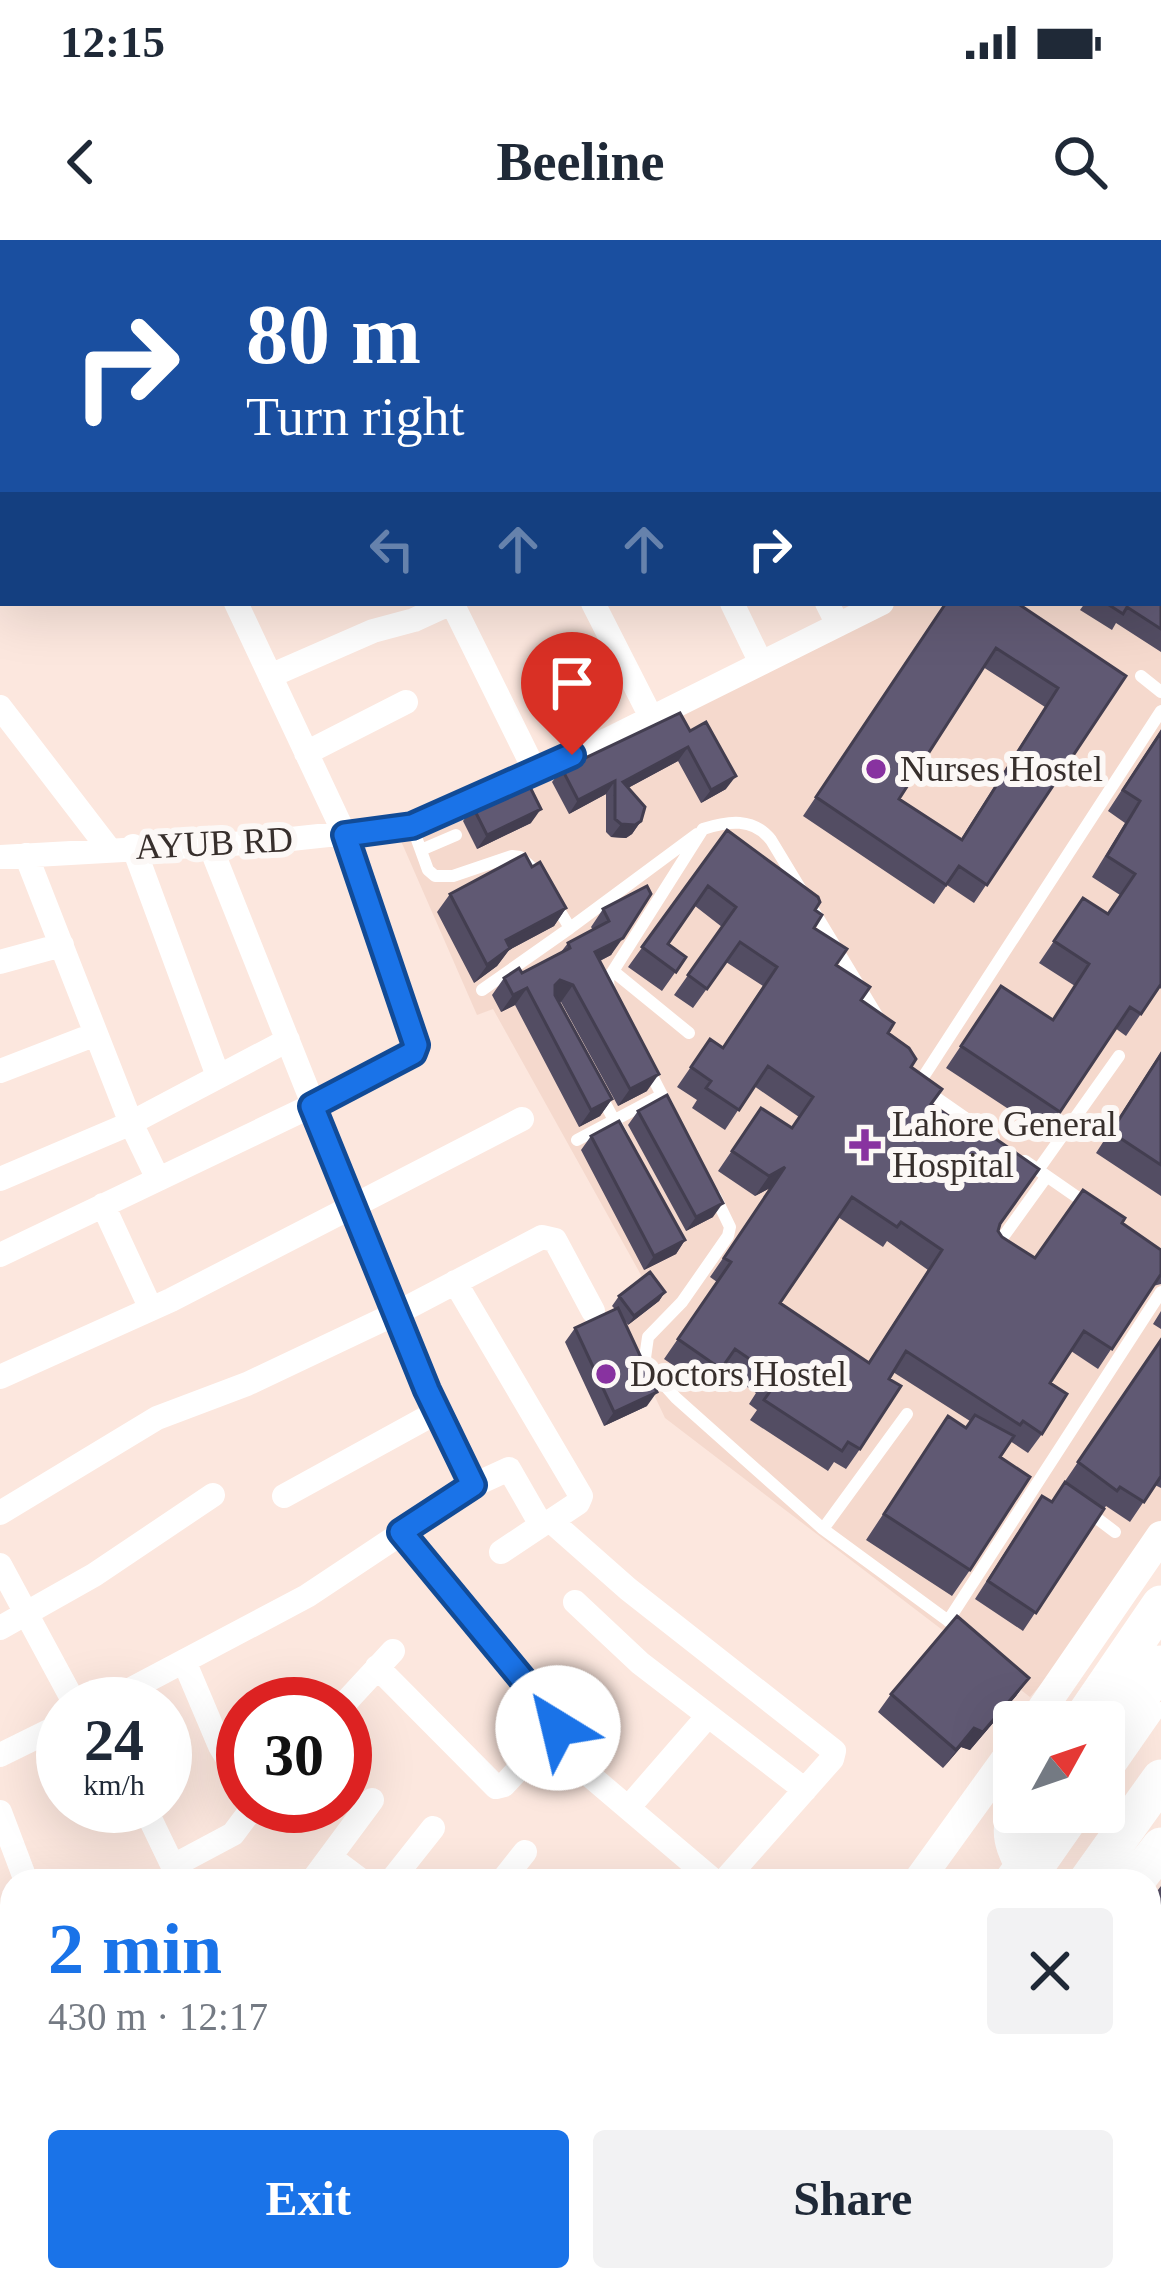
<!DOCTYPE html>
<meta charset="utf-8">
<style>
:root{--surface:#fff;--page:#f2f2f3;--text:#1f2937;--muted:#747a83;--accent:#1a73e8}
body{margin:0;font-family:Georgia,serif;background:var(--page);color:var(--text);height:100vh;display:flex;flex-direction:column;font-size:45px;white-space:nowrap}
*{box-sizing:border-box;margin:0}
p{font-size:39px;color:var(--muted)}
.icon{flex:none;width:66px;height:66px;fill:none;stroke:currentColor;stroke-width:2;stroke-linecap:round;stroke-linejoin:round}
.map{position:relative;flex:1;overflow:hidden}
.details{position:absolute;left:0px;top:1629px;width:1161px;height:423px;display:flex;flex-direction:column;background:var(--surface);border-radius:36px 36px 0 0;box-shadow:0 12px 48px #0002}
.details>*{flex:none}
.top-card{position:absolute;left:0px;top:0px;width:1161px;height:366px;box-shadow:0 12px 48px #0002;background:#1a4fa0;color:#fff;overflow:hidden}
.needle{width:78px;rotate:50deg}
.fabs{position:absolute;left:993px;top:1461px;display:grid;gap:24px}
.fabs a{display:grid;place-items:center;width:132px;height:132px;border-radius:12px;background:var(--surface);box-shadow:0 12px 48px #0002;font-size:60px}
.speed{position:absolute;left:36px;top:1437px;display:flex;gap:24px;font-size:60px;font-weight:700;text-align:center}
.speed>*{display:grid;place-content:center;width:156px;height:156px;border-radius:50%;background:var(--surface);box-shadow:0 12px 48px #0002;line-height:1}
.speed small{font-size:30px;font-weight:400}
.speed .limit{border:18px solid #d22;background:#fff;color:#111}
.pin{position:absolute;display:grid;place-items:center;width:102px;height:102px;color:#fff;margin:-123px -51px;border-radius:50% 50% 50% 0;rotate:-45deg;box-shadow:0 0 12px #0007}
.pin .icon{rotate:45deg}
.me{position:absolute;width:132px;margin:-66px;rotate:324deg;stroke-linejoin:round;filter:drop-shadow(0 0 9px #0008)}
.turn{display:flex;align-items:center;gap:42px;height:252px;padding:0 48px;font-size:54px}
.turn .icon{width:156px;height:156px;stroke-width:2.5}
.turn b{display:block;font-size:84px;line-height:102px}
.lanes{display:flex;align-items:center;height:114px;padding:0 48px;background:#0003;justify-content:center;gap:60px;direction:ltr}
.lanes .off{opacity:.35}
.round{display:grid;place-items:center;flex:none;width:126px;height:126px;border-radius:12px;background:var(--page)}
.head{display:flex;align-items:center;justify-content:space-between;height:204px;padding:0 48px}
h1{font-size:72px;font-weight:700;line-height:90px;color:var(--accent)}
.action{display:flex;gap:24px;margin-top:auto;padding:24px 48px}
.action a{flex:1;height:138px;border-radius:12px;background:var(--accent);color:#fff;font-size:48px;font-weight:700;line-height:138px;text-align:center}
.action a+a{background:var(--page);color:var(--text)}
.status{display:flex;justify-content:space-between;align-items:center;height:84px;padding:0 60px;background:var(--surface);direction:ltr}
.status svg{height:33px;fill:currentColor}
header{display:flex;justify-content:space-between;align-items:center;height:156px;padding:0 48px;background:var(--surface);font-size:54px;font-weight:700}
.map>svg:first-child{display:block}
.built{fill:#f5d9cd}
.green{fill:#bfd1be}
.lines{fill:none;stroke-linecap:round;stroke-linejoin:round}
.service{stroke:#fff;stroke-width:12}
.minor{stroke:#fff;stroke-width:24}
.tertiary{stroke:#fff;stroke-width:30}
.primary{stroke:#fff;stroke-width:39}
.wall{fill:#534d63;fill-rule:evenodd}
.shaded-wall{fill:#433e50}
.building{fill:#605973;stroke:#433e50;stroke-width:3;fill-rule:evenodd}
.route-casing{stroke:#114b97;stroke-width:30}
.route{stroke:#1a73e8;stroke-width:21}
.poi-dot{fill:#8832a0;stroke:#fcf8f6;stroke-width:4.5}
.labels{text-anchor:middle;dominant-baseline:central;stroke-width:12;stroke-linejoin:round;paint-order:stroke}
.poi-label{font-size:36px;fill:#372f2c;stroke:#fcf8f6;text-anchor:start}
.street-label{font-size:36px;fill:#372f2c;stroke:#fcf8f6}
</style>
<div class="status"><b>12:15</b><svg viewBox="0 0 49 12"><path d="M0 12V9h3v3zM5 12V6h3v6zM10 12V3h3v9zM15 12V0h3v12zM26 1h20v11H26zM47 4h2v5h-2z"/></svg></div>
<header><svg class="icon" aria-label="back" viewBox="0 0 24 24"><path d="M15 5l-7 7 7 7"/></svg>Beeline<svg class="icon" aria-label="search" viewBox="0 0 24 24"><circle cx="10" cy="10" r="6"/><path d="M15 15l6 6"/></svg></header>
<div class="map">
<svg width="1161" height="2051" viewBox="0 0 1161 2051">
<rect width="100%" height="100%" fill="#fce7de"/>
<!-- built -->
<path class="built" d="M1161,189V1280L1088,1391L1030,1457L665,1178L624,1091L641,1035L493,769L477,775L401,601L896,363H1158Z"/>
<!-- green -->
<path class="green" d="M1149,2029L1161,2039V2051H953L962,2040H1149Z"/>
<g class="lines">
<!-- service -->
<path class="service" d="M1141,436L1161,452
M412,586L428,630L435,636H453L512,616L520,617L532,628
M421,610L456,595
M553,660L570,688L697,594
M613,731L689,793
M482,750L570,688
M609,752L608,739L703,589C728,581 753,577 771,600L881,782
M648,828L669,869
M599,852L623,897
M994,898L918,845L1161,471
M577,900L662,855
M1025,921L1087,964
M1038,930L1119,816
M715,956L730,987L728,996L682,1062L648,1097L645,1118L650,1129L676,1158L823,1289L962,1391
M995,1008L1047,936
M1086,1270L1115,1292
M823,1289L907,1174
M948,1381L1161,1052
M1104,1550L1161,1468
M1045,1635L1089,1572
M756,2051L764,2040"/>
<!-- minor -->
<path class="minor" d="M25,0L27,3
M161,0L162,3
M260,0L262,3
M617,0L618,3
M1029,0L1031,3
M85,3L88,0
M451,3L458,0
M887,3L893,0
M1158,12L1161,16
M0,72L3,70
M0,148L3,151
M1158,175L1161,172
M0,260L3,257
M0,289L3,291
M452,363L535,531
M593,363L651,477
M732,363L761,423
M827,363L838,385
M270,436L373,391L414,380L451,363
M0,467L109,609
M306,513L406,462
M209,603L427,1150L474,1245L509,1229L540,1283L551,1281
M133,606L218,836
M26,615L131,883L158,939
M0,617L263,602L412,586L609,499L882,363
M0,722L62,705
M0,831L96,794
M0,939L127,885L288,800
M103,965L151,1069
M0,1015L353,846L416,809L345,595L236,363
M455,1042L581,1256L578,1263L551,1281L628,1349L834,1511L832,1519L724,1641
M0,1137L171,1060L522,879
M284,1256L437,1172
M0,1273L157,1178L247,1144L397,1073L542,997L555,1000L593,1071
M501,1312L543,1284
M0,1325L75,1464
M575,1362L640,1423L805,1550
M0,1388L94,1335L213,1255
M184,1421L220,1506L243,1544
M377,1427L496,1547L504,1545L559,1485L401,1292
M103,1464L307,1356L474,1245
M344,1464L393,1411
M548,1500L714,1641
M0,1515L63,1484
M144,1566L180,1641
M628,1568L707,1477
M0,1572L26,1641
M330,1617L362,1641
M173,1626L233,1594L254,1566
M312,1641L372,1560
M391,1641L433,1588
M502,1641L525,1612
M1149,1675L1161,1689
M0,1686L12,1681
M9,1875L12,1881
M1150,1946L1161,1932
M85,2040L90,2051
M307,2040L316,2051
M889,2040L903,2051
M0,2046L14,2040"/>
<!-- tertiary -->
<path class="tertiary" d="M1033,1482L1161,1296
M918,1641L1014,1508
M647,2051L655,2040"/>
<!-- primary -->
<path class="primary" d="M1081,1482L1161,1365
M1104,1510L1161,1425
M1018,1572C1006,1594 1019,1621 1036,1637
M1014,1641L1063,1572
M1088,1641L1161,1539
M1135,1641L1161,1607
M683,2051L692,2040
M719,2051L727,2040
M798,2051L806,2040
M845,2051L852,2040"/>
</g>
<!-- wall -->
<path class="wall" d="M1161,219V412L1116,383L1112,390L1080,370L1085,363H1158Z
M946,363L1126,436L974,663L947,645L934,664L803,576ZM983,427L1045,467L961,599L899,559Z
M1161,490V749L1159,747L1126,796L1115,788L1045,893L946,828L1001,746L1052,780L1075,746L1039,723L1083,658L1107,674L1120,655L1092,637L1125,583L1108,571Z
M690,491L726,549L701,563L678,521L628,548L641,581L632,594L626,598L611,597L606,592V554L569,574L552,542L562,529Z
M473,567L531,583L477,609L463,581Z
M727,590L815,670L814,688L836,725L861,760L888,793L911,827L1000,985L998,991L1002,997L1035,1018L1122,983L1161,1010V1044L1153,1046L1098,1129L1071,1111L1050,1143L1042,1194L1028,1213L1010,1201L1000,1217L970,1330L952,1356L866,1300L948,1176L966,1188L970,1181L893,1132L860,1209L846,1229L834,1222L828,1231L750,1180L757,1170L749,1164L756,1153L721,1129L708,1149L664,1119L717,1042L710,1037L772,947L755,956L718,931L761,868L792,888L799,877L754,846L725,890L692,868L697,860L677,847L710,799L722,808L763,746L726,722L693,768L674,755L722,687L695,666L668,704L686,717L662,751L628,727ZM838,977L883,1007L887,1001L928,1030L868,1123L780,1063Z
M532,627L566,668L554,686L509,710L497,726L474,743L437,672L450,654Z
M647,646L611,715L600,721L647,851L618,866L561,762L558,761L612,859L600,876L579,887L515,765L501,772L492,755L504,738L522,733L561,712L568,703L593,690L591,687L603,669Z
M1161,812V956L1096,913Z
M638,871L713,977L686,991L628,885Z
M591,896L685,1000L676,1014L644,1030L581,910Z
M665,1052L659,1061L628,1085L625,1081L647,1166L604,1186L565,1102L575,1088L615,1069L612,1066L619,1056Z
M1161,1071V1089L1153,1084Z
M1161,1099V1248L1155,1245L1130,1282L1106,1266L1023,1391L975,1359L1029,1275L1051,1262Z
M1029,1438L1016,1456L970,1510L961,1507L943,1528L878,1472L891,1454Z
M1161,1646V1667L1151,1659Z"/>
<!-- shaded-wall -->
<path class="shaded-wall" d="M688,507L678,521L613,556L623,542Z
M736,536L726,549L701,563L711,550Z
M615,541L606,554L569,574L578,560Z
M541,569L531,583L477,609L487,595Z
M641,581L632,594L626,598L611,597L621,584Z
M566,668L554,686L509,710L497,726L474,743L506,700Z
M623,698L611,715L583,729L595,712Z
M560,740L573,745L561,762L548,757L555,745Z
M527,748L515,765L501,772L513,755Z
M659,834L647,851L618,866L630,849Z
M612,859L600,876L579,887L591,870Z
M785,927L772,947L755,956L769,936Z
M723,963L713,977L686,991L696,977Z
M685,1000L676,1014L644,1030L654,1016Z
M665,1052L659,1061L628,1085L634,1076Z
M657,1152L647,1166L604,1186L614,1172Z
M1029,1438L1016,1456L970,1510L961,1507L943,1528L974,1488Z"/>
<!-- building -->
<path class="building" d="M1158,216L1161,219V389L1127,367L1123,374L1106,363H1158Z
M946,363H1017L1126,436L987,645L959,626L946,645L816,557ZM996,408L1058,448L962,600L899,559Z
M680,473L690,491L706,482L736,536L711,550L688,507L623,542L645,567L641,581L635,585L621,584L615,579V541L578,560L562,529Z
M1161,492V744L1141,774L1130,767L1060,872L961,806L1001,746L1053,780L1089,724L1054,701L1083,658L1108,674L1135,634L1107,616L1140,561L1123,550Z
M528,543L541,569L487,595L473,567Z
M727,590L818,657L820,662L815,670L822,675L814,688L847,709L836,725L870,747L861,760L894,783L888,793L909,808L916,819L911,827L942,849L931,864L978,896L983,890L1039,929L1000,984L998,991L1002,997L1035,1018L1083,950L1125,978L1122,983L1161,1010V1034L1112,1109L1084,1091L1050,1143L1067,1154L1042,1194L1023,1181L1020,1185L906,1111L889,1139L901,1146L860,1209L848,1202L842,1211L764,1160L771,1150L763,1145L770,1133L735,1109L721,1129L678,1099L731,1022L724,1018L785,927L769,936L732,911L761,868L792,888L813,857L768,826L739,870L706,848L711,841L691,827L710,799L723,808L777,727L740,702L707,749L688,735L736,667L708,646L668,704L686,717L676,732L642,707ZM852,957L897,987L901,982L942,1010L869,1123L780,1063Z
M525,614L532,627L540,622L566,668L506,700L510,708L487,725L450,654Z
M647,646L651,654L623,698L595,712L659,834L630,849L573,745L560,740L555,745V755L612,859L591,870L527,748L513,755L504,738L519,728L522,733L570,708L568,703L609,681L603,669Z
M1161,814V925L1111,892Z
M667,855L723,963L696,977L638,871Z
M619,881L685,1000L654,1016L591,896Z
M650,1032L665,1052L634,1076L619,1056Z
M618,1068L657,1152L614,1172L575,1088Z
M1161,1100V1236L1144,1262L1120,1247L1117,1251L1078,1222Z
M975,1175L1014,1196L1000,1217L1030,1237L970,1330L884,1274L948,1176L966,1188Z
M1065,1242L1104,1269L1036,1373L988,1341L1042,1256L1052,1262Z
M957,1376L1029,1438L983,1492L974,1488L956,1510L891,1454Z
M465,2040H632L624,2051H458Z"/>
<g class="lines">
<defs>
<path id="route" d="M558,1488L557,1481L401,1292L473,1245L427,1150L312,866L413,813L416,805L345,595L412,586L572,515"/>
</defs>
<!-- route casing -->
<use href="#route" class="route-casing"/>
<!-- route -->
<use href="#route" class="route"/>
</g>
<!-- markers -->
<g class="poi-dot">
<circle cx="876" cy="529" r="12"/>
<path d="M859 887h12v12h12v12h-12v12h-12v-12h-12v-12h12z"/>
<circle cx="606" cy="1134" r="12"/>
</g>
<g class="labels">
<!-- poi labels -->
<g class="poi-label">
<text x="900" y="529">Nurses Hostel</text>
<text x="892" y="884">Lahore General<tspan x="892" dy="41">Hospital</tspan></text>
<text x="630" y="1134">Doctors Hostel</text>
</g>
<!-- street labels -->
<g class="street-label">
<text transform="translate(214 603) rotate(-3)">AYUB RD</text>
</g>
</g>
</svg>
<div class="fabs">
<a><svg class="needle" viewBox="-14 -14 28 28"><path d="M0-13l5 13h-10z" fill="#e53935"/><path d="M0 13l5-13h-10z" fill="#747a83"/></svg></a>
</div>
<div class="speed"><div>24<small>km/h</small></div><div class="limit">30</div></div>
<div class="pin" style="left:572px;top:515px;background:#d93025"><svg class="icon" aria-label="arrive" viewBox="0 0 24 24"><path d="M6 21V4h12l-3 4 3 4H6"/></svg></div>
<svg class="me" style="left:558px;top:1488px" viewBox="-20 -20 40 40"><circle r="19" fill="#fff"/><path d="M0-13L10 11 0 6-10 11z" fill="#1a73e8"/></svg>
<div class="top-card">
<div class="turn"><svg class="icon" aria-label="right" viewBox="0 0 24 24"><path d="M7 20v-9h11M14 6l5 5-5 5"/></svg><div><b>80 m</b>Turn right</div></div>
<div class="lanes"><svg class="icon off" aria-label="left" viewBox="0 0 24 24"><path d="M17 20v-9H6M10 6l-5 5 5 5"/></svg><svg class="icon off" aria-label="ahead" viewBox="0 0 24 24"><path d="M12 20V5M6 11l6-6 6 6"/></svg><svg class="icon off" aria-label="ahead" viewBox="0 0 24 24"><path d="M12 20V5M6 11l6-6 6 6"/></svg><svg class="icon" aria-label="right" viewBox="0 0 24 24"><path d="M7 20v-9h11M14 6l5 5-5 5"/></svg></div>
</div>
<section class="details">
<div class="head"><div><h1>2 min</h1><p>430 m · 12:17</p></div><a class="round"><svg class="icon" aria-label="close" viewBox="0 0 24 24"><path d="M6 6l12 12M18 6L6 18"/></svg></a></div>
<div class="action"><a>Exit</a><a>Share</a></div>
</section>
</div>
